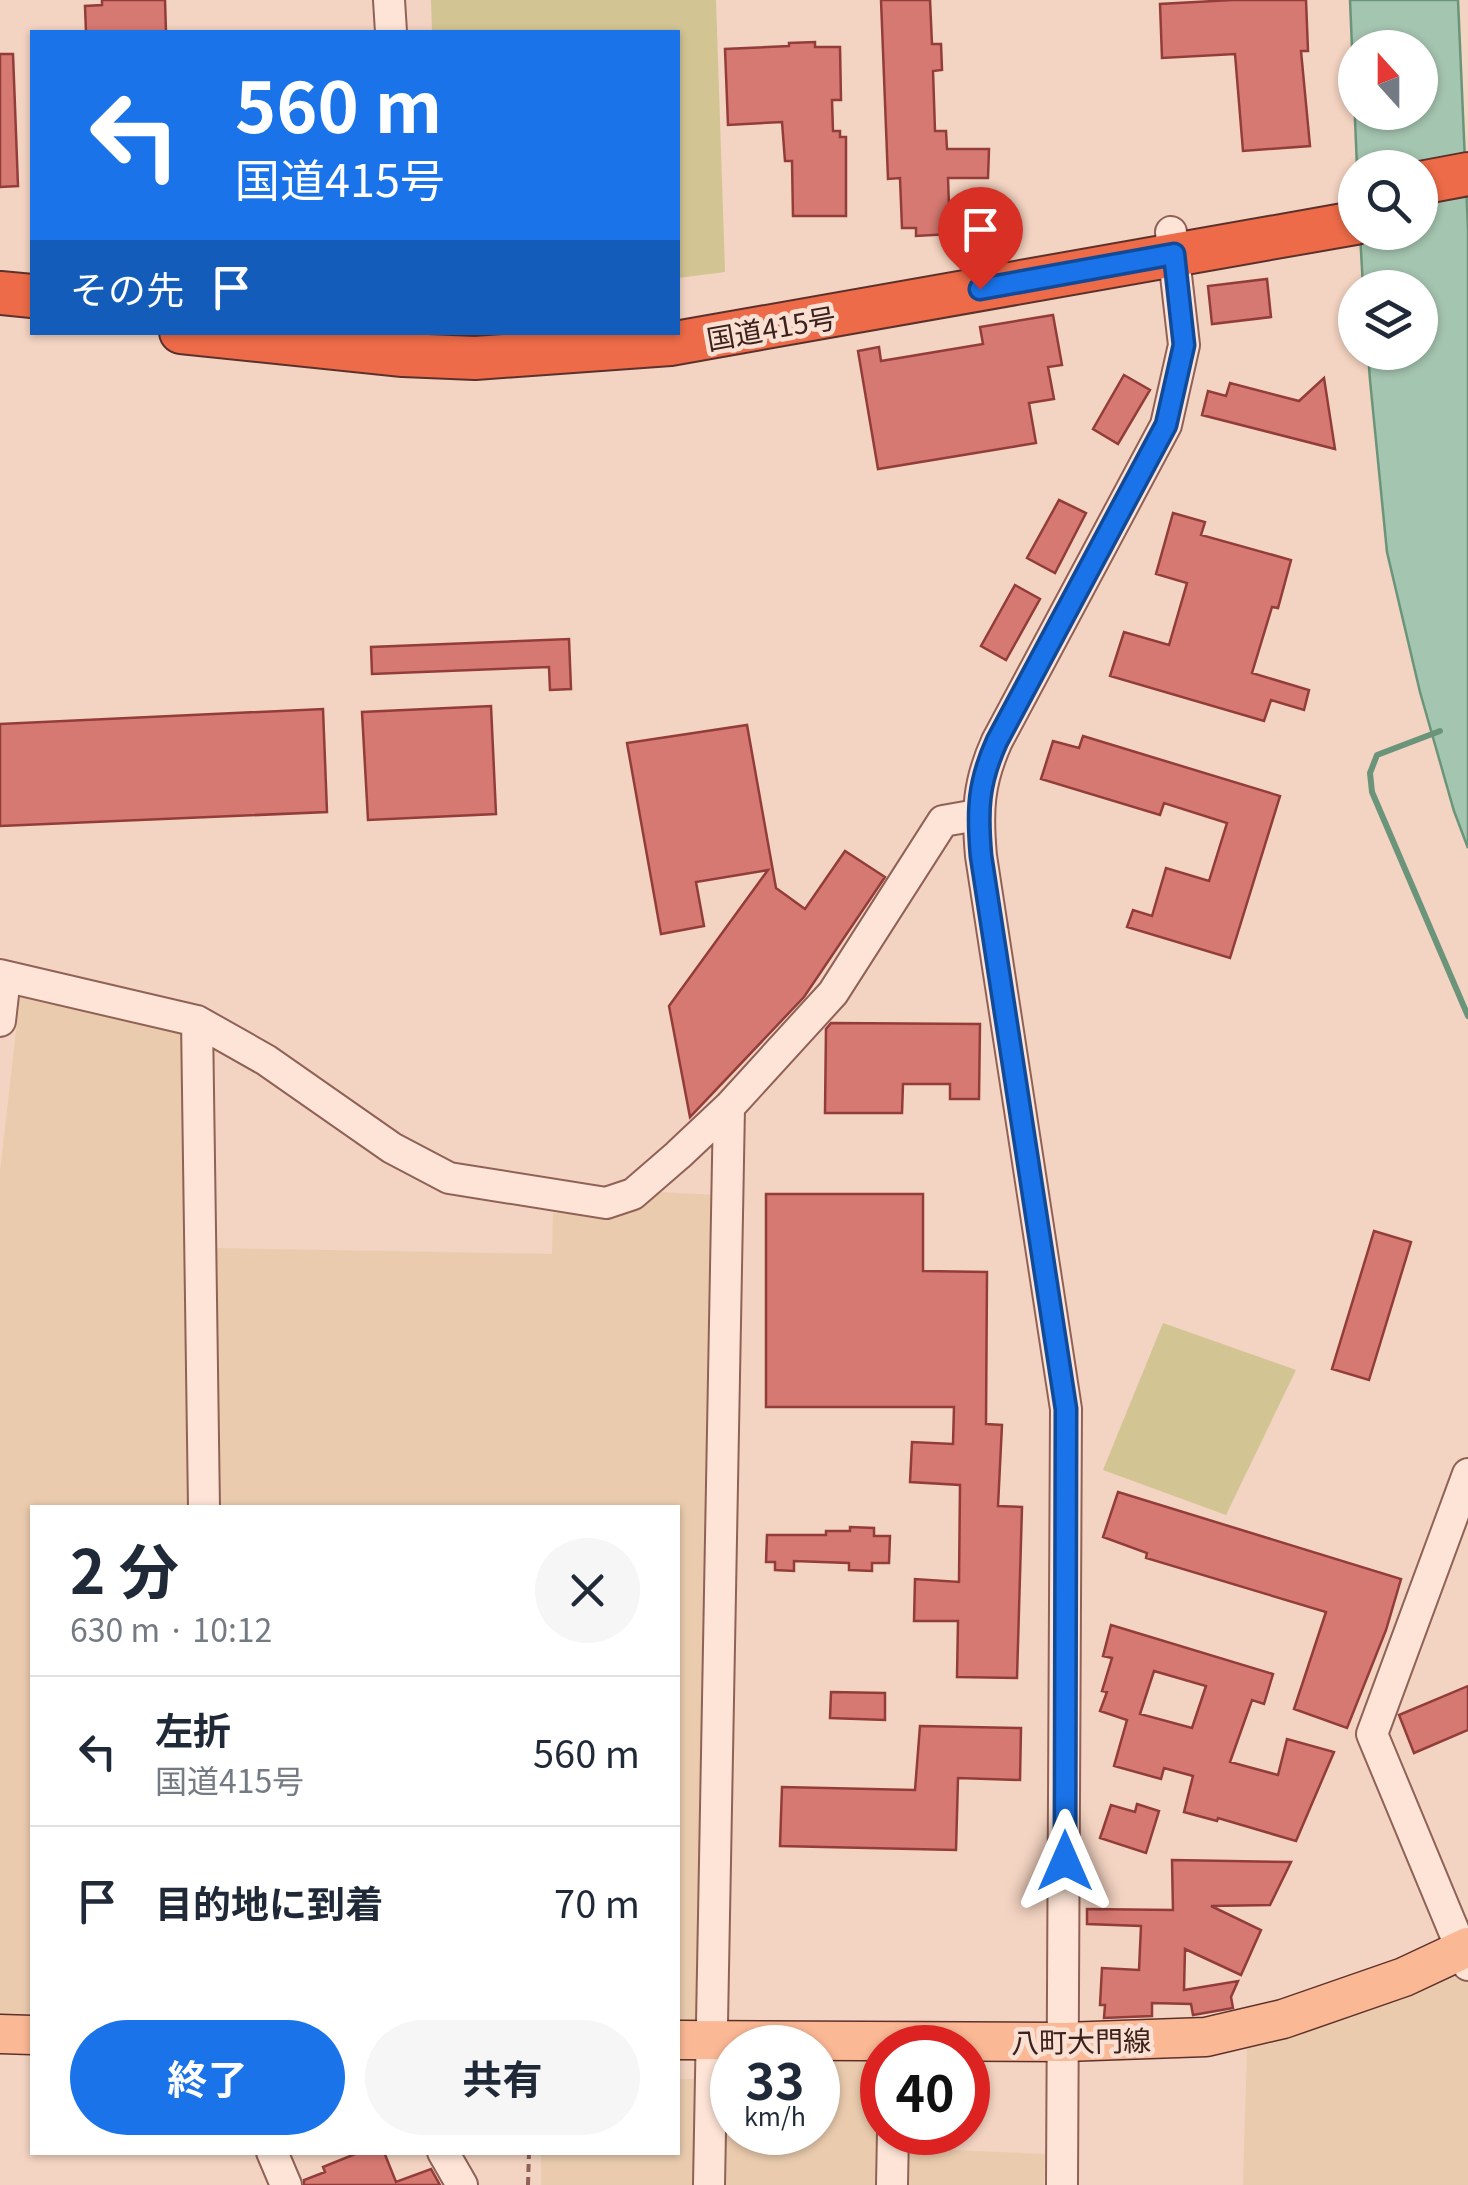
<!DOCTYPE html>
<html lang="ja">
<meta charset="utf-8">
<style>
:root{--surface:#fff;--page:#f6f6f7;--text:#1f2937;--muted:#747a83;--line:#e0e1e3;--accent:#1a73e8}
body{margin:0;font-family:Georgia,"Noto Sans JP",serif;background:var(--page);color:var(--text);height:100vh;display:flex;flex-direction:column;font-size:38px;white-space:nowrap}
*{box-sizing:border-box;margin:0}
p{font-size:32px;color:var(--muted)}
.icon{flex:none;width:55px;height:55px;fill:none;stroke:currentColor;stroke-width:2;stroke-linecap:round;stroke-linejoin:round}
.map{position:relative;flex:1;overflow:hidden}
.sheet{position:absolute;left:30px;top:1505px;width:650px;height:650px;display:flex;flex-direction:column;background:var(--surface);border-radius:0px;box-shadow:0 2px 8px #0004}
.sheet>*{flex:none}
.banner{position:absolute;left:30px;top:30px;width:650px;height:305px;border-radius:0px;box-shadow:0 2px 8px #0004;background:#1a73e8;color:#fff;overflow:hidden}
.needle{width:65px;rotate:339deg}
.tools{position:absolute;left:1338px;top:30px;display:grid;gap:20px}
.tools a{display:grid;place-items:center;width:100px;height:100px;border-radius:50%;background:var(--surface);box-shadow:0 2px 8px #0004;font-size:50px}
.speed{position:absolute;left:710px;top:2025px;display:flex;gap:20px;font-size:50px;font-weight:700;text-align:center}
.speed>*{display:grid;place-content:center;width:130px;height:130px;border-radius:50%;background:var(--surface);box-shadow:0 2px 8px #0004;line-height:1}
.speed small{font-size:25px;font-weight:400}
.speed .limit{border:15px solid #d22;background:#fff;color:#111}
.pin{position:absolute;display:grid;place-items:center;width:85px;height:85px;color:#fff;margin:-102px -42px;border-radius:50% 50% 50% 0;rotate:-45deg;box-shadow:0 0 10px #0007}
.pin .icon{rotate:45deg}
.me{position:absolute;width:110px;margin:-55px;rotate:0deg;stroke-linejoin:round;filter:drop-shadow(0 0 8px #0008)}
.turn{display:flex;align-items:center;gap:35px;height:210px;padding:0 40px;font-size:45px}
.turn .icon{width:130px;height:130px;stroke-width:2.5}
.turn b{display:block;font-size:70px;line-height:85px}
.then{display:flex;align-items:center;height:95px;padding:0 40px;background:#0003;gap:20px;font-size:38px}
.round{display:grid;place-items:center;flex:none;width:105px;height:105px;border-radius:52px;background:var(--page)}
.head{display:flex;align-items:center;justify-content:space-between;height:170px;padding:0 40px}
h1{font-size:60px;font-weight:700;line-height:75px}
.action{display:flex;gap:20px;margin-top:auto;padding:20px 40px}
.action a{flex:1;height:115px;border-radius:60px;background:var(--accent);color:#fff;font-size:40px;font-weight:700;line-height:115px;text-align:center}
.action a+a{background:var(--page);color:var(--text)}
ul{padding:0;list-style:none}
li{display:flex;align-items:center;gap:30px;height:150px;padding:0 40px;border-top:2px solid var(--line)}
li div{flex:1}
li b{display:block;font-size:38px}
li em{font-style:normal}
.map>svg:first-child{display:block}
.farmland{fill:#eacbad}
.green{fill:#d3c493}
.water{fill:#a4c5b0;stroke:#6a957b;stroke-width:2.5;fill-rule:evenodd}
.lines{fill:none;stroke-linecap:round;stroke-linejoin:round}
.stream{stroke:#6a957b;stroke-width:6}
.building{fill:#d67972;stroke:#923d39;stroke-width:2.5;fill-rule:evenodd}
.minor-casing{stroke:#906156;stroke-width:34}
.major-casing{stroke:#5d312b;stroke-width:41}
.highway-casing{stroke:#5d312b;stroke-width:46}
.path{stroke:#906156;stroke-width:4;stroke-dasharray:8 5;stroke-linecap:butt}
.minor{stroke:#fde4d6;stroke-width:30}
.major{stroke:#fbb895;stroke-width:38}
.highway{stroke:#ed6b48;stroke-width:42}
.route-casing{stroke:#114b97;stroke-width:25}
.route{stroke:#1a73e8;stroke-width:18}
.labels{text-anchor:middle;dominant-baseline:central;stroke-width:9;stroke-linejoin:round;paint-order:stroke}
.street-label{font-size:28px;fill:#3d211c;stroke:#fae0d2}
</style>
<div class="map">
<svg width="1468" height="2185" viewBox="0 0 1468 2185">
<rect width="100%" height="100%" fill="#f3d3c1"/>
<!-- farmland -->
<path class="farmland" d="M20,996L181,1034L188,1507L32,1508V2016L0,2014V1172Z
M660,1192L716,1195L699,2024H678V1508L217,1507L212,1248L552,1254L553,1213L617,1215Z
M1468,1966V2185H1243L1247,2048Z
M882,2052V2147L1045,2154L1044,2185H541V2153L678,2152V2079H726V2056H732V2132H818V2054Z"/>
<!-- green -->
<path class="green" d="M431,0H716L725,272L678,278V32H432Z
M1163,1323L1296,1370L1226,1515L1103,1470Z"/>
<!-- water -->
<path class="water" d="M1350,0H1458L1468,230V848L1454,811L1420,692L1387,552L1370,380L1368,353L1420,352V288L1363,287L1360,233L1420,232V168L1357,167ZM1355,48H1420V112H1355Z"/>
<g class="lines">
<!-- stream -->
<path class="stream" d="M1440,731L1377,755L1370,773L1372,792L1468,1016"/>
</g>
<!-- building -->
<path class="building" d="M102,0H165L166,32H86L85,6L102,5Z
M881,0H930L932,44H941L942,70L933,71L935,131H946L947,149H989L988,178H948L950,234L916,236V228H902L900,178L888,179Z
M1232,0H1306L1308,51H1301L1310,146L1243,151L1235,54L1162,58L1160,4Z
M815,42V47H840L841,100H832L833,131H840V137H846V216H793L792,161H785L782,122L728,125L725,49L789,46V43Z
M0,54H13L18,186L0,187Z
M1267,279L1271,317L1212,324L1208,286Z
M1053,315L1062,365L1048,367L1054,399L1029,403L1036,443L878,469L858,351L879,347L881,361L983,344L980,327Z
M1124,375L1150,390L1118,444L1093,429Z
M1324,378L1335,449L1202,415L1208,391L1226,396L1230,383L1299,401Z
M1059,500L1086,513L1055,573L1027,558Z
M1173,513L1205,522L1201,535L1291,560L1278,608L1272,607L1252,673L1309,690L1304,710L1271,700L1264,721L1110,676L1124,632L1169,645L1187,583L1156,574Z
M1015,585L1040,599L1006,660L981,646Z
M569,639L571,689L550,690L549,667L372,674L371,647Z
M491,706L496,814L368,820L362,712Z
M323,709L327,812L0,826V724Z
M747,725L776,888L805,909L845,851L885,877L804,997L690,1117L669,1006L768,870L696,882L704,926L661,934L627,743Z
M1083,736L1280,796L1230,958L1127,927L1133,910L1152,916L1166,868L1209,881L1227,823L1164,803L1160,815L1041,779L1053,741L1079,748Z
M831,1023L980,1024L979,1099H950V1084H903L902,1113H825L826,1029Z
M766,1194H923V1271L987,1272L986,1424L1002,1425L998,1506L1022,1507L1017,1678L957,1677L958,1621H914L915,1579L959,1582L960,1485L910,1482L912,1442L953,1444L954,1407H766Z
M1374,1231L1411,1242L1369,1380L1332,1369Z
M1118,1492L1401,1579L1386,1630L1347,1728L1294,1709L1326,1612L1146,1558L1147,1553L1103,1537Z
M850,1527L874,1528V1536H890L889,1563H872V1571L849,1570V1563L794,1561V1571L775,1570V1562H766L767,1535H826V1531H850Z
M1111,1625L1273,1674L1264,1704L1252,1700L1230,1762L1278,1775L1287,1739L1334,1752L1296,1841L1218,1818L1217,1821L1184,1812L1193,1776L1164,1768L1161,1779L1114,1766L1127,1720L1100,1711L1107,1692L1102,1691L1112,1658L1103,1656ZM1154,1671L1206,1686L1192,1728L1140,1714Z
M1468,1686V1730L1414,1753L1399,1715Z
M831,1692L885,1693V1720L830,1718Z
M920,1726L1021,1728L1020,1780L958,1778L956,1850L780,1846L782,1787L915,1790Z
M1137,1804L1159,1811L1146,1853L1100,1838L1111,1805L1135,1812Z
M1172,1860L1291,1862L1270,1905L1211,1906L1261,1930L1241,1975L1185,1949L1184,1990L1238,1981L1231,1997L1233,2008L1193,2015L1191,2004L1152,2003V2016L1104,2018L1105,2005H1100L1102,1968L1139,1970L1141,1926L1087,1924V1909L1173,1910Z
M360,2152H384L396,2182L431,2169L440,2185H304V2180L325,2172L323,2167Z"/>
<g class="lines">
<defs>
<path id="minor" d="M389,0L391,32
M0,975L197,1021L266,1060L392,1148L449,1178L606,1203L633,1194L678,1155L729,1107L833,993L943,821L977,815
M0,1021L5,977
M197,1021L204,1508
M1468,1474L1372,1734L1468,1965
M272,2152L286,2185
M443,2152L462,2185
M709,2185L729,1107
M892,2185L893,2132
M1062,2185L1066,1409L981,856C977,811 978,783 997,741L1166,425L1184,345L1171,232"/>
<path id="major" d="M0,2034L32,2035
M678,2040L1064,2042L1206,2037L1283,2019L1404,1977L1468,1947"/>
<path id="highway" d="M1420,183L1468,174
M0,293L32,296
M181,332L403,355L475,358L670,344L1355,223"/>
</defs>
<!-- minor casing -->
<use href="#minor" class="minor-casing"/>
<!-- major casing -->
<use href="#major" class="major-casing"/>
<!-- highway casing -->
<use href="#highway" class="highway-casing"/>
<!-- path -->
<path class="path" d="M528,2185L529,2152"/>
<!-- minor -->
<use href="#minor" class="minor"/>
<!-- major -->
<use href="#major" class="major"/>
<!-- highway -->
<use href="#highway" class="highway"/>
</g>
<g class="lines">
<defs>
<path id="route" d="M980,289L1174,254L1184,345L1166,425L997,741C978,783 977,810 981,856L1066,1409L1065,1861"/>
</defs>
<!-- route casing -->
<use href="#route" class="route-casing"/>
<!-- route -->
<use href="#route" class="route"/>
</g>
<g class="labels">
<!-- street labels -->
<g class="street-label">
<text transform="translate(771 327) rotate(-10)">国道415号</text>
<text transform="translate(1081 2040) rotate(-1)">八町大門線</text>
</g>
</g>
</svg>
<div class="tools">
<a><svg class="needle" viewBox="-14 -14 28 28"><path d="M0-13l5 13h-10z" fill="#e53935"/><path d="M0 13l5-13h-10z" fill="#747a83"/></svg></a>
<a><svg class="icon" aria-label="search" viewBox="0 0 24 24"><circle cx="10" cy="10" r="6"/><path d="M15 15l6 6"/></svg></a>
<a><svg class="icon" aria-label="layers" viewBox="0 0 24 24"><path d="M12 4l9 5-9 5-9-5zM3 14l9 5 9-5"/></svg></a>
</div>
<div class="speed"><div>33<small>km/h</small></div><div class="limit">40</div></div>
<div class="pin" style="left:980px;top:289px;background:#d93025"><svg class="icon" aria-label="arrive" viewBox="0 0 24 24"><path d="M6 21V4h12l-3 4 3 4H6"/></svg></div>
<svg class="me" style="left:1065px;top:1861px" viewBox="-20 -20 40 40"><path d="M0-17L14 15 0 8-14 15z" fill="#1a73e8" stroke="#fff" stroke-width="4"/></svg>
<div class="banner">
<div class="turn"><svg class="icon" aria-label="left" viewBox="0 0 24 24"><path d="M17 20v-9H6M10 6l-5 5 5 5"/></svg><div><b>560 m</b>国道415号</div></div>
<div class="then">その先<svg class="icon" aria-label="arrive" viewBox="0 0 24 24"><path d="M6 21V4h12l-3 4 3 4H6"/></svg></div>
</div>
<section class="sheet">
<div class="head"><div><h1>2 分</h1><p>630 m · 10:12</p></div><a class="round"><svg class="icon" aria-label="close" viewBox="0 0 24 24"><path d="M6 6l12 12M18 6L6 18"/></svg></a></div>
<ul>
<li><svg class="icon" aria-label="left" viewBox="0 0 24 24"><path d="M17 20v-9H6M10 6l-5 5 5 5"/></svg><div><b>左折</b><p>国道415号</p></div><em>560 m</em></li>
<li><svg class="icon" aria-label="arrive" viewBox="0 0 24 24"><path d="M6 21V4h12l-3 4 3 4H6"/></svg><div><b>目的地に到着</b></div><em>70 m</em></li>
</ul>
<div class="action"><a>終了</a><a>共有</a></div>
</section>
</div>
